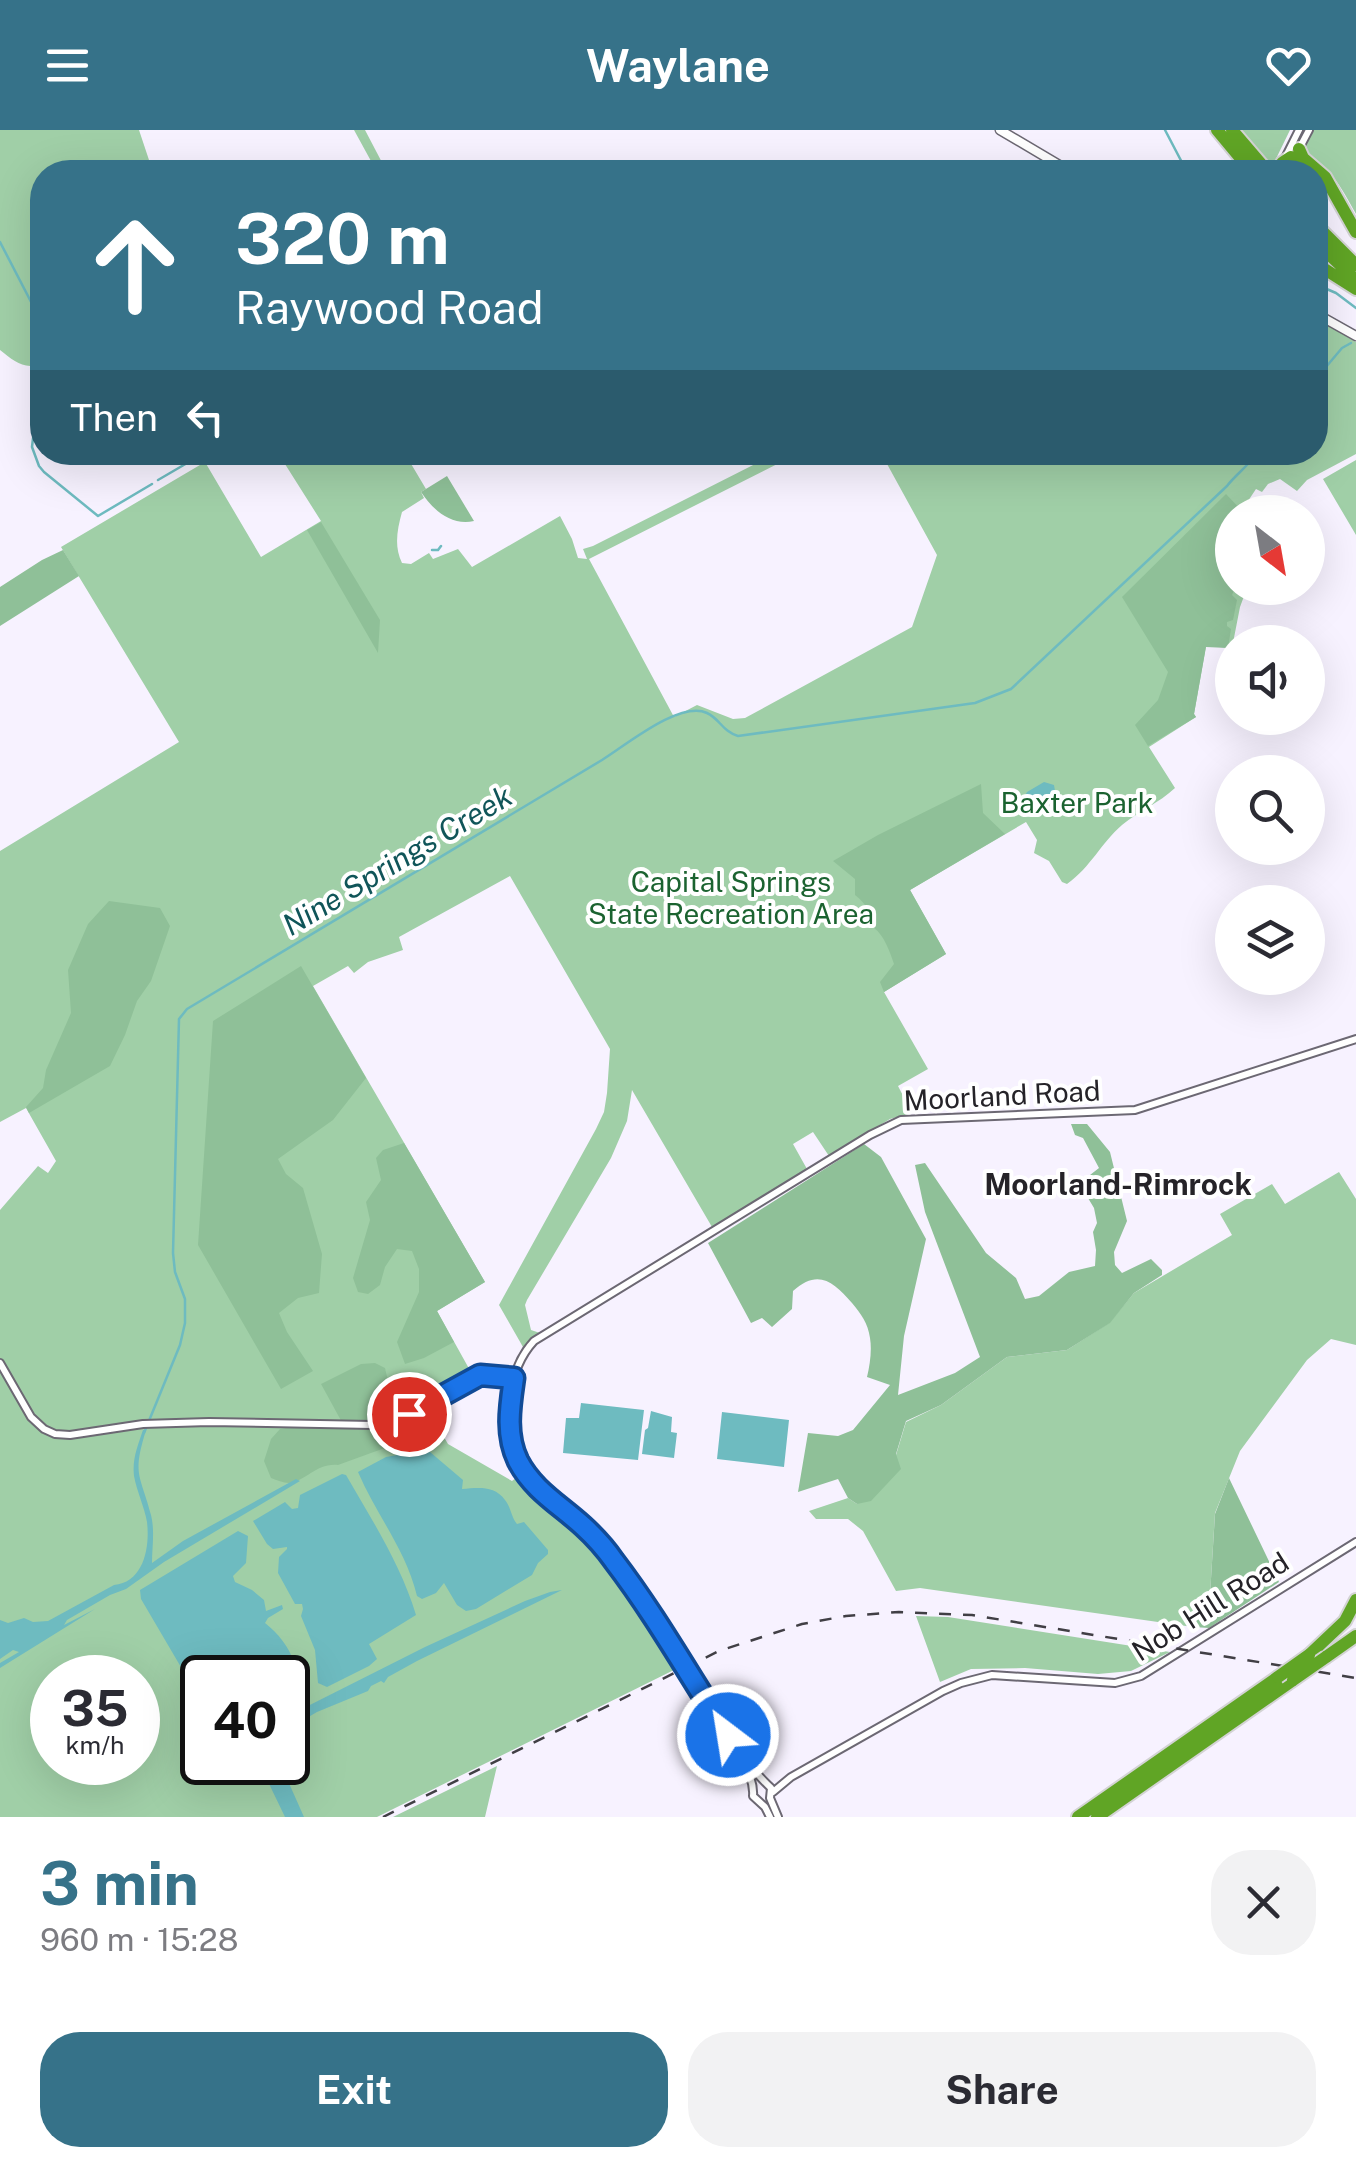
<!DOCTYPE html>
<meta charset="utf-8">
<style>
:root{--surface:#fff;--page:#f2f2f3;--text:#2b2b33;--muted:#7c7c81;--accent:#367289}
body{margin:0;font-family:"Public Sans",sans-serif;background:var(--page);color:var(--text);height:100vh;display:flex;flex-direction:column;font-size:38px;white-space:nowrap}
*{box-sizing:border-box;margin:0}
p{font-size:32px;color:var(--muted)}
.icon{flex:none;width:55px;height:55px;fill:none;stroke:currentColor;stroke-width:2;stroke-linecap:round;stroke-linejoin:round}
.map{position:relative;height:1687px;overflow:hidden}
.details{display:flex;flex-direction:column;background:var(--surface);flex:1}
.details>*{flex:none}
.hud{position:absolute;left:30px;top:30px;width:1298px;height:305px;border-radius:40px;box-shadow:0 10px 40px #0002;background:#367289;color:#fff;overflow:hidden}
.needle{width:65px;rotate:149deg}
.fabs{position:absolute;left:1215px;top:365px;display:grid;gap:20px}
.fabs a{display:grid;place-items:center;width:110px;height:110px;border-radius:50%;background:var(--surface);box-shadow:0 10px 40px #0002;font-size:50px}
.speed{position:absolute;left:30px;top:1525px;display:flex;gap:20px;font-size:50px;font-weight:700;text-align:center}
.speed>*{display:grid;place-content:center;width:130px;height:130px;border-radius:50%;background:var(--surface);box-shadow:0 10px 40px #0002;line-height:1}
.speed small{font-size:25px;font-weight:400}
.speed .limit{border:5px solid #111;border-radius:15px;background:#fff;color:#111}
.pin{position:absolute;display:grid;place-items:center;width:85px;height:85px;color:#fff;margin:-42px;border:5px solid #fff;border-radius:50%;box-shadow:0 2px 10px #0007}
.me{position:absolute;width:110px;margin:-55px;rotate:329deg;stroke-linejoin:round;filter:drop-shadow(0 0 8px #0008)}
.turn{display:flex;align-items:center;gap:35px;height:210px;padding:0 40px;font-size:45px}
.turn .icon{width:130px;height:130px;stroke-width:2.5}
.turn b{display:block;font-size:70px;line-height:85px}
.then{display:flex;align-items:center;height:95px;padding:0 40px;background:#0003;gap:20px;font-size:38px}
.round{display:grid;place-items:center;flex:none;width:105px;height:105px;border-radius:40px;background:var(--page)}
.headline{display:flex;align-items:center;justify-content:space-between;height:170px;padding:0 40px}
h1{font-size:60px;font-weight:700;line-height:75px;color:var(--accent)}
.button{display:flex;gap:20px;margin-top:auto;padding:20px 40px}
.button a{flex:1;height:115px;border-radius:40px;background:var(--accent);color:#fff;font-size:40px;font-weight:700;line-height:115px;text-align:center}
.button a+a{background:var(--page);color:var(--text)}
header{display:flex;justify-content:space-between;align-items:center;height:130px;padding:0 40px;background:var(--accent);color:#fff;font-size:45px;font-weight:700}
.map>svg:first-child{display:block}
.green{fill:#a0cfa7;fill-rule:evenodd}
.forest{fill:#8fc098}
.water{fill:#6ebbc0}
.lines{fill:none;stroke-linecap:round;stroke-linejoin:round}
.stream{stroke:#6ebbc0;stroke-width:2.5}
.tertiary-casing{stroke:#6c6873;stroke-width:10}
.secondary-casing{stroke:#6c6873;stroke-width:11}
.motorway-casing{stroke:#d3d3d4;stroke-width:16}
.tertiary{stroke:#fff;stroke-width:6}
.secondary{stroke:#fff;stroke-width:8}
.motorway{stroke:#60a525;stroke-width:12}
.rail{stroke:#413f45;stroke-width:2.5;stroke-dasharray:12 12;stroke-linecap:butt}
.motorway-bridge-casing{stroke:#d3d3d4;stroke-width:16;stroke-linecap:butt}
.motorway-bridge{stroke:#60a525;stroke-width:12}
.route-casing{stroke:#114b97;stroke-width:25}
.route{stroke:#1a73e8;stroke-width:18}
.labels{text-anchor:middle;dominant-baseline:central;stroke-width:8;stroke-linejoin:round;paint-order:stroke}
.park-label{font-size:28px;fill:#1b6330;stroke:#fff}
.street-label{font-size:28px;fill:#252328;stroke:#fff}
.water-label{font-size:30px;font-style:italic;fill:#105559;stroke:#fff}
.neighbourhood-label{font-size:30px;font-weight:bold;fill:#252328;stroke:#fff}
</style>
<header><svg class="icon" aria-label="menu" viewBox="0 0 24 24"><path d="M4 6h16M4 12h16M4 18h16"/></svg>Waylane<svg class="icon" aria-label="heart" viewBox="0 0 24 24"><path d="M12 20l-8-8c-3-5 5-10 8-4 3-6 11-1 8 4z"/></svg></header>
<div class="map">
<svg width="1356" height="1687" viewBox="0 0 1356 1687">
<rect width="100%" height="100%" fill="#f7f2ff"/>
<!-- green -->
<path class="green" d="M0,0H139L153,42H42V233C25,241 14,231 0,220Z
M354,0H365L387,42H377Z
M1238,0H1290L1271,39Z
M1310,0H1356V84C1341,57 1329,34 1301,20Z
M1315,187L1356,212V324L1307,350L1297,361L1280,349L1268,354L1262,362L1256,359L1242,380L1243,382H1232V432L1228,444L1232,446V458H1247L1240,477L1232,518L1206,516L1194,584L1196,587L1149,617L1175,658C1159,673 1139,681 1122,695C1101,713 1091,737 1067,754L1062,752L1049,731L1034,723L1037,710L1026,692L910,760L946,824L884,862L928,939L898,956L912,983L890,989L829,1026L813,1002L793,1014L807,1039L712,1097L632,960L627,991L611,1028L527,1170L525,1175L531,1200L540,1203L523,1217L499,1175L596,999L604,982L607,963L610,919L510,746L399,807L403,820L368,832L354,843L348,836L313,856L485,1152L437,1181L472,1244L424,1273L448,1314L512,1351L522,1343C540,1370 569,1384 591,1407C626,1445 653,1493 682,1536L377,1687H0V1240L32,1292L53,1306L147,1297L151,1291H138L67,1303L48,1300L32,1285L0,1228V1080L38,1036L48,1043L56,1031L26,978L0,992V721L179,612L61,417L205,332L261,427L321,391L278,323L404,322L426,359L421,362L424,368L402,382C397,400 394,417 402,433L411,434L429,423L433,429L458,419L472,437L560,386L572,409L578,428L587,429L583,419L593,416L777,323H799L589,429L674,587L697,575L733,589L745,588L912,497L937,425L881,323L1315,322ZM52,1548H138V1632H52ZM202,1548H288V1632H202Z
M1356,330V405L1323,349Z
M1339,1042L1356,1069V1215L1331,1209L1307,1230L1240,1321L1215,1383L1210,1465L1193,1497L920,1458L896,1461L863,1401L848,1389H816L809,1381L848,1368L857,1374L896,1325L906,1292L941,1275L1007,1227L1067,1220L1109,1193L1134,1163L1232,1105L1220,1084L1272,1054L1285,1074Z
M916,1486L948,1487L1170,1522L1131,1541L1098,1544L1025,1538L971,1539L940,1552Z
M497,1636L485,1687H393Z"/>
<!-- forest -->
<path class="forest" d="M447,346L474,391C451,396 433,380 421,362Z
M1226,364L1243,382H1232V397L1217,416L1232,430L1228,444L1232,446V458H1242L1234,460L1232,465L1237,470L1233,490L1227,492V496L1231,499L1228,518L1206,517L1194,584L1196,587L1148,616L1135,595L1158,570L1168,542L1122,467Z
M321,392L380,490L378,523L307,400Z
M63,420L79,446L0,496V457L42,430Z
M981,654L983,683L1005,704L910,760L946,824L884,862L880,852L894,834C890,822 884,805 874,798C872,785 866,773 855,765V749L833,731L878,705Z
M109,771L160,778L170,796L151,851L137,871L125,905L110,936L29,983L26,977L43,958L46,940L71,883L68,840L88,794Z
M301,836L366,948L333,990L278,1029L286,1044L303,1058L322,1124L319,1163L298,1168L279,1183L287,1202L313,1241L281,1259L198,1115L213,891Z
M1071,994H1087L1110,1022L1127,1091L1114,1122L1115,1135L1122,1143L1151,1129L1162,1140V1145L1134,1163L1110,1193L1067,1220L1007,1227L941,1275L906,1291L896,1324L901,1339L871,1371L857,1374L848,1368L838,1349L798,1362L808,1303L838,1306L853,1300L890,1255L867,1247C870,1235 872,1220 870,1208C868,1193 861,1184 852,1173C834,1152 818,1138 793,1161L792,1179L772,1197L762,1188L751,1193L708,1113L864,1014L881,1027L926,1109L904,1206L898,1265L955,1243L980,1227L925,1082L915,1035L925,1033L986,1123L1016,1148L1025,1169L1039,1166L1069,1142L1095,1136L1096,1120L1093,1102L1097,1093L1094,1078L1085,1063L1090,1045L1099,1038L1083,1008L1075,1005Z
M404,1013L485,1152L437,1181L454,1212L424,1228L405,1234L397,1212L419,1162V1139L412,1121L397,1119L385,1137L380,1155L368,1164L358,1162L353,1148L370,1090L366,1072L381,1050L376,1028L383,1020Z
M375,1233L385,1238L388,1251L398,1253C407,1263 410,1270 402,1281L415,1307L338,1335C316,1333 307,1351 289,1353C283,1353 277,1350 271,1348L264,1331L271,1309L280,1299L298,1296H344L321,1254L361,1234Z
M1229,1348L1279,1452L1209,1498L1193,1497L1210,1465L1215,1384Z"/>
<!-- water -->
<path class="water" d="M1044,652L1054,655L1055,661C1049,669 1036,674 1026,674L1022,671L1027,662Z
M581,1273L644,1280L638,1330L563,1323L566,1288H579Z
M651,1281L672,1287L671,1302L677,1303L674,1328L642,1324L645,1300L648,1298Z
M722,1282L789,1290L784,1337L717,1329Z
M143,1300H146C132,1346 140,1343 151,1385C155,1401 152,1417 152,1433L183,1411L296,1349L300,1351L164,1432L126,1459L110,1465L67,1490L64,1495L95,1479L0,1538V1533L19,1522L13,1520L0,1529V1490L8,1493L24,1488L33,1492L48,1491L114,1455C144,1452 150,1417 147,1392C144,1376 137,1362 134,1346C132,1329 138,1315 143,1300Z
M415,1322H430L463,1350L462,1359C478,1358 494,1355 505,1370C511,1377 511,1387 517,1394L524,1392L548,1420V1424L538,1433L532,1445L476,1479L466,1481L457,1475L444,1453L436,1463L422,1469L417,1466C406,1420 377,1386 358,1342L386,1327Z
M342,1344L346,1345C372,1390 401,1435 416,1485L369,1514L377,1529L369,1536L327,1557L318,1553L315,1520L301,1486L303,1479L302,1474H295L278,1443L279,1427L287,1419V1417L273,1419L267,1414L253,1391L285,1372L292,1379L298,1378L300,1365Z
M238,1401L248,1406L246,1433L233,1446L235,1452L252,1460L264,1470L266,1481L282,1475L283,1479L268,1488L265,1493C278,1503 289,1517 294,1532C299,1544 297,1553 305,1563L303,1568L288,1577V1548H202V1573L141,1469L140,1460Z
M562,1460L417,1531L388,1547L384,1553L381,1551L371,1556L368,1561L317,1582L288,1599V1586L425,1517L525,1471L550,1462Z
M259,1633H280L304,1687H285Z"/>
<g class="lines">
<!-- stream -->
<path class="stream" d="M1165,0L1187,42
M0,112L42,193
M1315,154L1336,163L1356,178
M42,232L32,317L39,336L44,342L98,386L152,354
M1315,250L1342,218L1351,213
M158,350L206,322
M432,420H438L441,416
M144,1303L180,1215L185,1193V1169L175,1142L173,1123L179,889L187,879L602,630C625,616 680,570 707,583C720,589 722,601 738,606L975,573L1011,559L1227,356C1236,344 1249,336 1257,322"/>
<defs>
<path id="tertiary" d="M1299,19L1309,0
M1278,42L1299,0
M0,1233L31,1287L44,1299L55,1304L70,1305L143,1294L209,1292L372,1295L395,1290L409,1284L480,1245L515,1248
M726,1608C736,1628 755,1643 753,1666L765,1677L770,1687
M773,1662L791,1647L943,1561L961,1553L992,1545L1115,1553L1141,1546L1356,1412
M778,1687L770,1668L771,1658C739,1628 718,1589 696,1552C671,1511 644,1470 615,1432C604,1417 592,1404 578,1392C555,1373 528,1356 516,1326C502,1291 508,1239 534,1211L870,1005L901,990L1135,980L1356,909"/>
<path id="secondary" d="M1000,0L1071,42
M1315,183L1356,206"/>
<path id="motorway" d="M1217,0L1252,42
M1232,0L1268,42
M1299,19L1303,28L1325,47L1356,102
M1282,33L1291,27L1307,34
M1315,94L1356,135
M1315,111L1356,150
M1315,133L1356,159
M1309,1525L1345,1491L1356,1470
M1326,1527L1356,1506
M1078,1687L1278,1547
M1097,1687L1293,1550"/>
</defs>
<!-- tertiary casing -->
<use href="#tertiary" class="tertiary-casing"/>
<!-- secondary casing -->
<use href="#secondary" class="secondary-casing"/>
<!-- motorway casing -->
<use href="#motorway" class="motorway-casing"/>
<!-- tertiary -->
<use href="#tertiary" class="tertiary"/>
<!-- secondary -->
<use href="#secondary" class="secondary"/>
<!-- motorway -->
<use href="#motorway" class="motorway"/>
<!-- rail -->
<path class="rail" d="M383,1687L719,1521L802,1494L846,1486L899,1482L972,1485L1356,1548"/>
<defs>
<path id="motorway-bridge" d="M1278,1547L1309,1525
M1293,1550L1326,1527"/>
</defs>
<!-- motorway-bridge casing -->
<use href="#motorway-bridge" class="motorway-bridge-casing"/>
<!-- motorway-bridge -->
<use href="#motorway-bridge" class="motorway-bridge"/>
</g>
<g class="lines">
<defs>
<path id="route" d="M409,1284L480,1245L514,1248C510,1276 505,1304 518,1331C533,1360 560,1375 583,1396C594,1406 605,1418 614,1431C656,1486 690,1547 728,1605"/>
</defs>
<!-- route casing -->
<use href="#route" class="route-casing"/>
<!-- route -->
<use href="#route" class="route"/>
</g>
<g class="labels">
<!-- park labels -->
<g class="park-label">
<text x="1077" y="672">Baxter Park</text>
<text x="731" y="751">Capital Springs<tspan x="731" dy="32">State Recreation Area</tspan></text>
</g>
<!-- street labels -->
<g class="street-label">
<text transform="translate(1002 965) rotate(-3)">Moorland Road</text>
<text transform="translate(1210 1476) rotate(-32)">Nob Hill Road</text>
</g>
<!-- water labels -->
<g class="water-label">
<text transform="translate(397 730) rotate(-31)">Nine Springs Creek</text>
</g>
<!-- neighbourhood labels -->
<g class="neighbourhood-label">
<text x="1118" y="1054">Moorland-Rimrock</text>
</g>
</g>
</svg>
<div class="fabs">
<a><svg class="needle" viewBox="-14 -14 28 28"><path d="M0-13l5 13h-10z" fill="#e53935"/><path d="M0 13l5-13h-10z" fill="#7c7c81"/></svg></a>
<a><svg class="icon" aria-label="sound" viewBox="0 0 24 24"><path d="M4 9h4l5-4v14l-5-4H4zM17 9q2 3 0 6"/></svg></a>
<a><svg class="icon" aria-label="search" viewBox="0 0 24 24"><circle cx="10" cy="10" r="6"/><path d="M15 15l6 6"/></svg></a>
<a><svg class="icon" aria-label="layers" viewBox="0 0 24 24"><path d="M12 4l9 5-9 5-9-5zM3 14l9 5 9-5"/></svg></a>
</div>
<div class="speed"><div>35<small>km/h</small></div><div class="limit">40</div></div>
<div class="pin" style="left:409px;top:1284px;background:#d93025"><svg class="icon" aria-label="arrive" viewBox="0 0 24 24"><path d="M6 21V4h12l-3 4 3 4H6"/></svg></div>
<svg class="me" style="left:728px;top:1605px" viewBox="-20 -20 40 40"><circle r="17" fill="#1a73e8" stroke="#fff" stroke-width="3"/><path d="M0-11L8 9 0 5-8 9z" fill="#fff"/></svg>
<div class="hud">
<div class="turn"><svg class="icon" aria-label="ahead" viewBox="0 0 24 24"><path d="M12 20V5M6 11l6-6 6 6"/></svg><div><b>320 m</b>Raywood Road</div></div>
<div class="then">Then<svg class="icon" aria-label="left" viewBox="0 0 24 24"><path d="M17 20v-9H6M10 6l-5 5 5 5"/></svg></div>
</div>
</div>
<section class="details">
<div class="headline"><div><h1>3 min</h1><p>960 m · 15:28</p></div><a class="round"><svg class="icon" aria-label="close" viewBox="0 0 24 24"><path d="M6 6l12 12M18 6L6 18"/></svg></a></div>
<div class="button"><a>Exit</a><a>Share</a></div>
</section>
